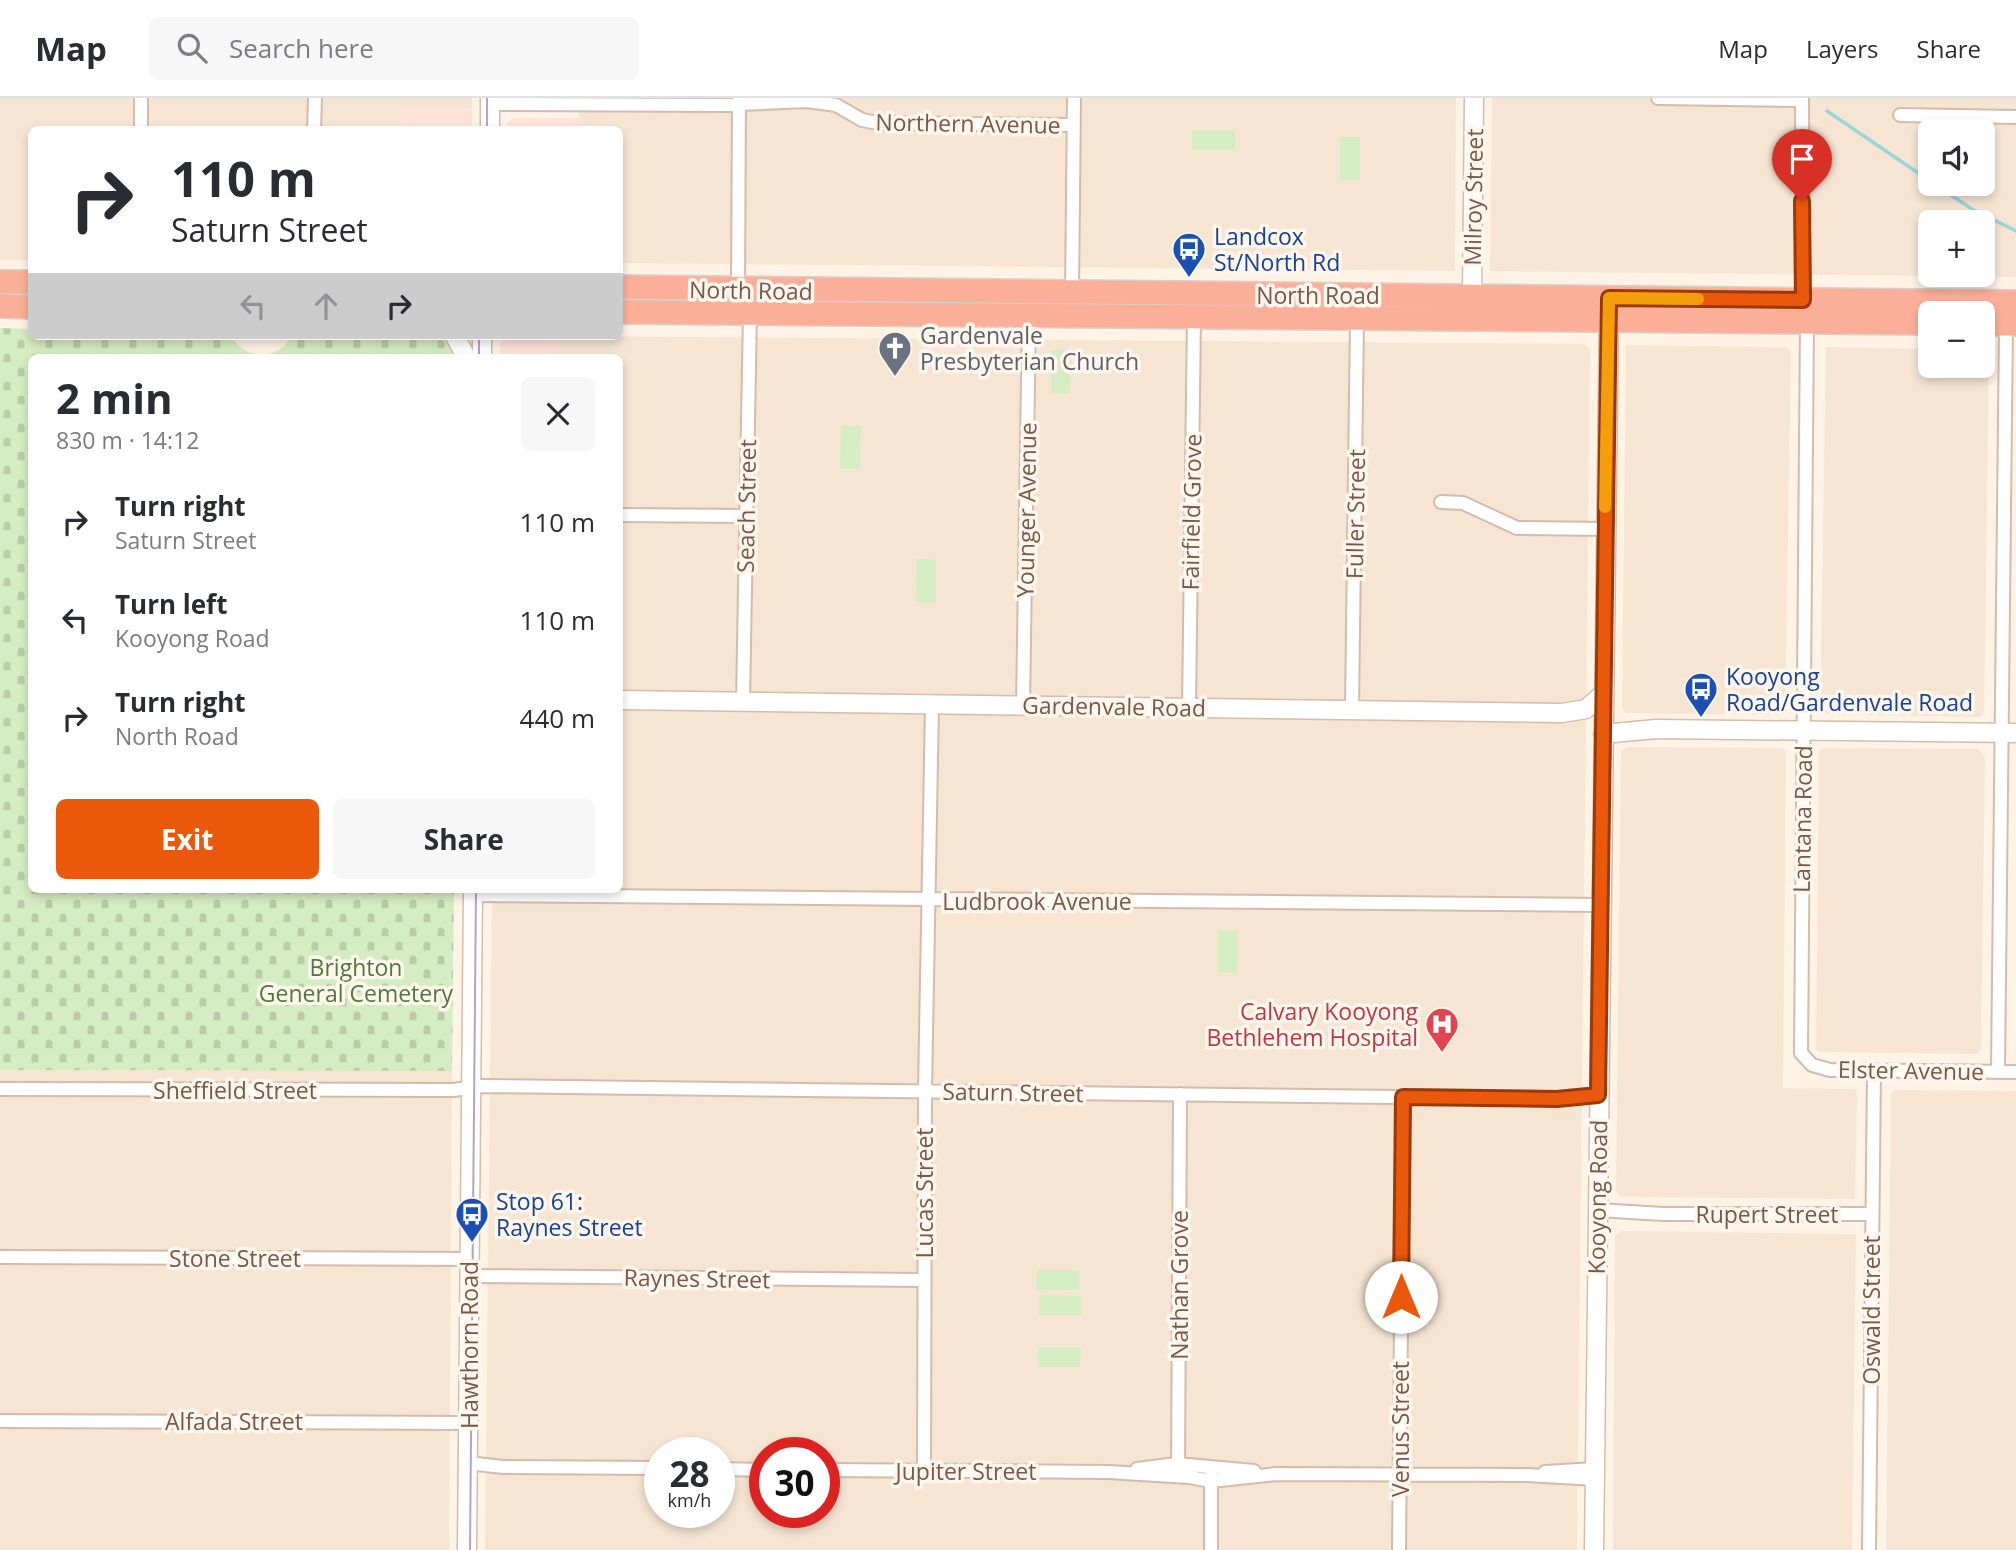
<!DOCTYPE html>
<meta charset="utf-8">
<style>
:root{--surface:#fff;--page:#f7f7f7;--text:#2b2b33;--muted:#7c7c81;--line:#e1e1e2;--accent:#ea580c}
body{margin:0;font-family:"Open Sans",sans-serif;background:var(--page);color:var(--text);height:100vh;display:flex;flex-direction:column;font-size:26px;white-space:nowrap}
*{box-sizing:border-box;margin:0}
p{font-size:23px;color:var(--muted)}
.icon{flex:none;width:38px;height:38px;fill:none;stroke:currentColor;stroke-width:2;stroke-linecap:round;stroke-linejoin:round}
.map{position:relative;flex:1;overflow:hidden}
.drawer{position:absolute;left:28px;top:256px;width:595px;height:539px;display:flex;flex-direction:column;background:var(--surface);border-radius:10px;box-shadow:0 4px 10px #0003}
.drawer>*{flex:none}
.banner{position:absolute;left:28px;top:28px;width:595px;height:214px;border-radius:10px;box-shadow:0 4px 10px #0003;background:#fff;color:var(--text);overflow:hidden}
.fabs{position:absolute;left:1918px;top:21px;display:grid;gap:14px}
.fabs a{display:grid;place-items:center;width:77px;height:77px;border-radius:10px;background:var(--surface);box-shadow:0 4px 10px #0003;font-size:35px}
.speed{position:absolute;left:644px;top:1339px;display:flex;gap:14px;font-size:35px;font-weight:700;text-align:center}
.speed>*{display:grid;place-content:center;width:91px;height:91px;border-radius:50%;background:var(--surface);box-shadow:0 4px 10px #0003;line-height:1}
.speed small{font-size:18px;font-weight:400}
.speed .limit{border:10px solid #d22;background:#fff;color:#111}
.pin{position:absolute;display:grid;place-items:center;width:60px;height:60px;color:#fff;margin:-72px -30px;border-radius:50% 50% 50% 0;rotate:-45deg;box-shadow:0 0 7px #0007}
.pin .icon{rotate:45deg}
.me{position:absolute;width:77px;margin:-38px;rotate:0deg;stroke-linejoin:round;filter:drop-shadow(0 0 5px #0008)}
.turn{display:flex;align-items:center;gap:24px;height:147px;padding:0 28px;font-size:32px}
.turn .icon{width:91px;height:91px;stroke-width:2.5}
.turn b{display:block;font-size:49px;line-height:60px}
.lanes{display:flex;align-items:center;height:66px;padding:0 28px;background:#0003;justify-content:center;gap:35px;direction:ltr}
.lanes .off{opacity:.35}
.round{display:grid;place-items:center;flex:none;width:74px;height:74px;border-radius:10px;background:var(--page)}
.headline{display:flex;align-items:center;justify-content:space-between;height:119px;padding:0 28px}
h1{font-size:42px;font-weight:700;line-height:52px}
.button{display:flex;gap:14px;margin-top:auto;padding:14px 28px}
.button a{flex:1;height:80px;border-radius:10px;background:var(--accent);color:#fff;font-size:28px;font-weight:700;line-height:80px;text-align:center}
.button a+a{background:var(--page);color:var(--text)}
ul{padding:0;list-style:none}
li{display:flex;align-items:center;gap:21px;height:98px;padding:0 28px}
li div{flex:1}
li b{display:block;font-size:26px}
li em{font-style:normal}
header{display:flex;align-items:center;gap:42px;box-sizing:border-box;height:98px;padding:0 35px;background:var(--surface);border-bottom:2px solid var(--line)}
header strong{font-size:33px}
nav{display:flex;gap:38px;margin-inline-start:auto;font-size:24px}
.search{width:490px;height:63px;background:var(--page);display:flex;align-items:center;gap:18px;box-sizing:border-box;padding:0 24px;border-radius:10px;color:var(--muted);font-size:26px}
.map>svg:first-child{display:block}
.residential{fill:#f6e5d3;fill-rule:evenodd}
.commercial{fill:#ffe2d8}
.cemetery{fill:url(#cemetery-stones)}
.park{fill:#d5edc2}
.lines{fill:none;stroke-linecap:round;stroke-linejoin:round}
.stream{stroke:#9dd4dc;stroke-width:3.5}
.street-casing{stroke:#d3bcad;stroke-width:16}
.secondary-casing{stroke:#d6bcaa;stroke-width:21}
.highway-casing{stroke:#d9d0cc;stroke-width:26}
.street{stroke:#fff;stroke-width:12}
.secondary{stroke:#fff;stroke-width:18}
.highway{stroke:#fcaf98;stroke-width:23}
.tram{stroke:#b6a2c9;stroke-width:2}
.route-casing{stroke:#983908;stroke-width:18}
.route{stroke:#ea580c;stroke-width:12}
.slow{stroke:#f59e0b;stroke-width:12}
.labels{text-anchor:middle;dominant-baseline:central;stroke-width:7;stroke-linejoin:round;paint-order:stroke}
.street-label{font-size:23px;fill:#795848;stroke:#fff7ed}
.transit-label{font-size:23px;fill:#164399;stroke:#fff7ed;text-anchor:start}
.worship-label{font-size:23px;fill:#5b616d;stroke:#fff7ed;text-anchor:start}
.park-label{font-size:23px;fill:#507a3c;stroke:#fff7ed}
.health-label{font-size:23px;fill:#be3a42;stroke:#fff7ed;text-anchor:end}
</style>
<header>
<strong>Map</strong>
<div class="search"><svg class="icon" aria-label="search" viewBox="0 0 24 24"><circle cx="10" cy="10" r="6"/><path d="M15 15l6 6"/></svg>Search here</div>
<nav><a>Map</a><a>Layers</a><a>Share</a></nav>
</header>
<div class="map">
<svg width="2016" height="1452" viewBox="0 0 2016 1452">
<defs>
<pattern id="cemetery-stones" width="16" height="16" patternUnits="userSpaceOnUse" patternTransform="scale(1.75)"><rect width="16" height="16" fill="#d5edc2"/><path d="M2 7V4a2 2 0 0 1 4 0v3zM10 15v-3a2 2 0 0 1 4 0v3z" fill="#bacda8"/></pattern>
</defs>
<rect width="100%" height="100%" fill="#fef3e5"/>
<!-- residential -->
<path class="residential" d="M0,0H472V10H401L400,31L32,32L31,162H0Z
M579,0H1456L1455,173L620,165V32H579Z
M1492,0H2016V179L1490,173ZM1930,33H1983V86H1930ZM1930,124H1983V177H1930Z
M555,238L1584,246L1590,252L1577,1452H485L492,791H620V259H555ZM660,1354H719V1414H660ZM765,1354H824V1414H765Z
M1626,247L1786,249L1791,254L1785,617L1626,615L1622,611Z
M1826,249L1930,251V268H1983V251L1989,256L1984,614L1980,619L1820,616Z
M1627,649L1782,650L1786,654L1783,990L1854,991L1857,994L1855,1101L1622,1099L1616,1093L1621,653Z
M1823,650L1978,651L1985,659L1981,951L1978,956L1819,954L1816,951L1819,653Z
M0,972L452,973L449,1452H0Z
M1895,992L2016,993V1452H1886L1891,995Z
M1621,1133L1856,1136L1852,1452H1613L1615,1138Z"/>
<!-- commercial -->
<path class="commercial" d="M401,10H472V31H400Z
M513,20H579V31H507V25Z
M507,238H555V259H500V245Z"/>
<!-- cemetery -->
<path class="cemetery" d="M0,230L31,231L32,238H232C242,262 281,263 291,238H438L450,247L455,259H32V791H454L452,973L0,972Z"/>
<!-- park -->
<path class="park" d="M1192,32H1235V52H1192Z
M1340,39H1360V82H1340Z
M1051,252H1071L1070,295H1051Z
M841,328H861L860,371H840Z
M917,461L936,462V505L916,504Z
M1218,832L1238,833L1237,875H1218Z
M1037,1172H1079V1192H1036Z
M1039,1197L1081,1198V1217H1039Z
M1038,1249H1081L1080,1269H1038Z"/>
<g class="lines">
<!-- stream -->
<path class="stream" d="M1827,13L1930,83
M1934,86L1972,111L2016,133"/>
<defs>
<path id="street" d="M1658,0L1802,2
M1802,0L1803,202
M490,6L719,7L807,3L836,7L862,22L878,25L1074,27
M1900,17L2016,19
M141,32V0
M314,32L315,0
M738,193L739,0
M1072,196L1074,0
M1807,224L1801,955L1812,967L1830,972L2016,974
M1441,404L1463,405L1517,430L1605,431
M620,417L746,418
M743,603L750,213
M1023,607L1029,217
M1189,609L1194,218
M1352,611L1357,220
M473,797L1601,807
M1998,974L2006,226
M0,991L453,992L482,988L1557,1001L1598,997
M1597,1112L1663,1116H1871
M0,1159L469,1161
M469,1178L924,1182
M0,1323L468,1325
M468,1365L503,1369L660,1370
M719,1371L765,1372
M1137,1371L1177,1366L1254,1373
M824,1372L1109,1374L1189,1379L1211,1383L1276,1376L1527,1377L1595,1381
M924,1373L925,992L932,606
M1545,1374L1595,1371
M1178,1378L1180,996
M1211,1452V1378
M1399,1452L1403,999
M1869,1452L1874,972"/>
<path id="secondary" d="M490,32V0
M1472,199L1474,0
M455,238L466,259
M482,259V238
M620,602L1562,615L1586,611L1603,596
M1603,636L1656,631L2016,635
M467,1452L473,791
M1594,1452L1609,210"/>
<path id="highway" d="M0,184H32
M620,189L2016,204
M0,208L32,209
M620,214L1930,225
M1983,226H2016"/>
</defs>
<!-- street casing -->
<use href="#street" class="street-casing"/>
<!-- secondary casing -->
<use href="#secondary" class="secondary-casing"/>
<!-- highway casing -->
<use href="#highway" class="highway-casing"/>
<!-- street -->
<use href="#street" class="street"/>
<!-- secondary -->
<use href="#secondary" class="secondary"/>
<!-- highway -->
<use href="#highway" class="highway"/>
<!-- tram -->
<path class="tram" d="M487,32V0
M479,259V238
M470,1452L476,791"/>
</g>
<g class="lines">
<defs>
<path id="route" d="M1401,1199L1403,999L1557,1001L1598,997L1609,200L1803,202L1802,103"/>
</defs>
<!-- route casing -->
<use href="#route" class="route-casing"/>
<!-- route -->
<use href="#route" class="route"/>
<!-- slow -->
<path class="slow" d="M1605,409L1609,200L1698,201"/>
</g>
<!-- icons -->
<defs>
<symbol id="bus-pin" viewBox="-11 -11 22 30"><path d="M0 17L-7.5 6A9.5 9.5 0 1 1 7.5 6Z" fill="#1a4fb4" stroke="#fff7ed"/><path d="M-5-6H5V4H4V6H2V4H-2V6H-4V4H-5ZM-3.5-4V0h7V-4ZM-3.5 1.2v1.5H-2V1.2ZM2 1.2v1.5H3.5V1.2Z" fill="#fff"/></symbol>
<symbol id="church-pin" viewBox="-11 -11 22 30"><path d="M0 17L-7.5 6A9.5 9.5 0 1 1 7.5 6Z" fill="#6b7280" stroke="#fff7ed"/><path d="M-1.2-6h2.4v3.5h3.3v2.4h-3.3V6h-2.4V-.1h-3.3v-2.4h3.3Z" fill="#fff"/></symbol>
<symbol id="hospital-pin" viewBox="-11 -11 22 30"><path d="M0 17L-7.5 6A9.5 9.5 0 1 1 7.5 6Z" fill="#e0444e" stroke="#fff7ed"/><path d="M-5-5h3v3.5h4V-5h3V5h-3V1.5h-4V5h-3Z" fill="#fff"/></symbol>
</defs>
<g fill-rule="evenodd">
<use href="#bus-pin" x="1170" y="132" width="38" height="52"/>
<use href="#church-pin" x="876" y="231" width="38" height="52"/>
<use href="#bus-pin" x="1682" y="572" width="38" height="52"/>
<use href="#hospital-pin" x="1423" y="907" width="38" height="52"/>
<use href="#bus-pin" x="453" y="1097" width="38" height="52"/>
</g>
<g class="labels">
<!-- street labels -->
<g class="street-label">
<text transform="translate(968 25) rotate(1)">Northern Avenue</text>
<text transform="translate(1473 99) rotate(-89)">Milroy Street</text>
<text transform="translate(751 192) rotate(1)">North Road</text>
<text x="1318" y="197">North Road</text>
<text transform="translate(746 408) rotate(-89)">Seach Street</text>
<text transform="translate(1026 412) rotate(-89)">Younger Avenue</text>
<text transform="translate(1191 414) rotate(-89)">Fairfield Grove</text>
<text transform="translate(1355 416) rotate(-89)">Fuller Street</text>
<text transform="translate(1114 608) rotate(1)">Gardenvale Road</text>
<text transform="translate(1802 721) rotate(-89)">Lantana Road</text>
<text x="1037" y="803">Ludbrook Avenue</text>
<text transform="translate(1911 972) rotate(1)">Elster Avenue</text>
<text x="235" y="992">Sheffield Street</text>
<text transform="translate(1013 994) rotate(1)">Saturn Street</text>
<text transform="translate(924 1095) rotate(-90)">Lucas Street</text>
<text transform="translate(1597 1099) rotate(-89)">Kooyong Road</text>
<text x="1767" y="1116">Rupert Street</text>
<text x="235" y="1160">Stone Street</text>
<text transform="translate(697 1180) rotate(1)">Raynes Street</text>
<text transform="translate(1179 1187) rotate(-90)">Nathan Grove</text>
<text transform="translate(1871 1212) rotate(-90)">Oswald Street</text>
<text transform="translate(469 1247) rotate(-90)">Hawthorn Road</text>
<text x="234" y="1323">Alfada Street</text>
<text transform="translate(1400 1331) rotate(-90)">Venus Street</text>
<text x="966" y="1373">Jupiter Street</text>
</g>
<!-- transit labels -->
<g class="transit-label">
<text x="1214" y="138">Landcox<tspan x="1214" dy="26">St/North Rd</tspan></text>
<text x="1726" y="578">Kooyong<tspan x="1726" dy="26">Road/Gardenvale Road</tspan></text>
<text x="496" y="1103">Stop 61:<tspan x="496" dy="26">Raynes Street</tspan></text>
</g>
<!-- worship labels -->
<g class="worship-label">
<text x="920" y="237">Gardenvale<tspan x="920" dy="26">Presbyterian Church</tspan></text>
</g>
<!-- park labels -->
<g class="park-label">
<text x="356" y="869">Brighton<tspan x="356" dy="26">General Cemetery</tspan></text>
</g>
<!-- health labels -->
<g class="health-label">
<text x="1418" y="913">Calvary Kooyong<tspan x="1418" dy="26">Bethlehem Hospital</tspan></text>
</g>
</g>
</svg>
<div class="fabs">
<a><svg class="icon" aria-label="sound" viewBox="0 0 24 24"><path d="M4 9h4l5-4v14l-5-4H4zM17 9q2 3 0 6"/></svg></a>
<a>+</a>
<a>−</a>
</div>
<div class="speed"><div>28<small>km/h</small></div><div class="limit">30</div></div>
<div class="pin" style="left:1802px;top:103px;background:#d93025"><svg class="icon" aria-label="arrive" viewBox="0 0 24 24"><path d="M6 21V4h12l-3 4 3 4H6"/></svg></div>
<svg class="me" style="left:1401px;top:1199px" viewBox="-20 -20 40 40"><circle r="19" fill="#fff"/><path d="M0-13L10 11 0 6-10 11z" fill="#ea580c"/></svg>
<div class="banner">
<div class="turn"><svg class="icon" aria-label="right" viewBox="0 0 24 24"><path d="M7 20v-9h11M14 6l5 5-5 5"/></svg><div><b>110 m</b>Saturn Street</div></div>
<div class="lanes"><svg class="icon off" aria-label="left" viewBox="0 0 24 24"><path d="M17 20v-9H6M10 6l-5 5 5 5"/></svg><svg class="icon off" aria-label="ahead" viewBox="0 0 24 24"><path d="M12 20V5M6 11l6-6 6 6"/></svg><svg class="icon" aria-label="right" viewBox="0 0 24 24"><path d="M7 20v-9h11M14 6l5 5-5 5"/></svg></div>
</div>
<section class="drawer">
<div class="headline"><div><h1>2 min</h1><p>830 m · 14:12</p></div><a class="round"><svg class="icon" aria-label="close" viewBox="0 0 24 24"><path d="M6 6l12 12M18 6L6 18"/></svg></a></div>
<ul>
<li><svg class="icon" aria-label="right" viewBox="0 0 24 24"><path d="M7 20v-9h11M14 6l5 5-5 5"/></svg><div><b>Turn right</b><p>Saturn Street</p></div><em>110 m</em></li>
<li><svg class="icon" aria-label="left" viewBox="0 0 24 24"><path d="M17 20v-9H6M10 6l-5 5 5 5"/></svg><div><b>Turn left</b><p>Kooyong Road</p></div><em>110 m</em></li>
<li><svg class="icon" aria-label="right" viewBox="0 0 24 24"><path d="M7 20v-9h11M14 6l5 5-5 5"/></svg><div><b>Turn right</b><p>North Road</p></div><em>440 m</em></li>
</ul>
<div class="button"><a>Exit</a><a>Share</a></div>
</section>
</div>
